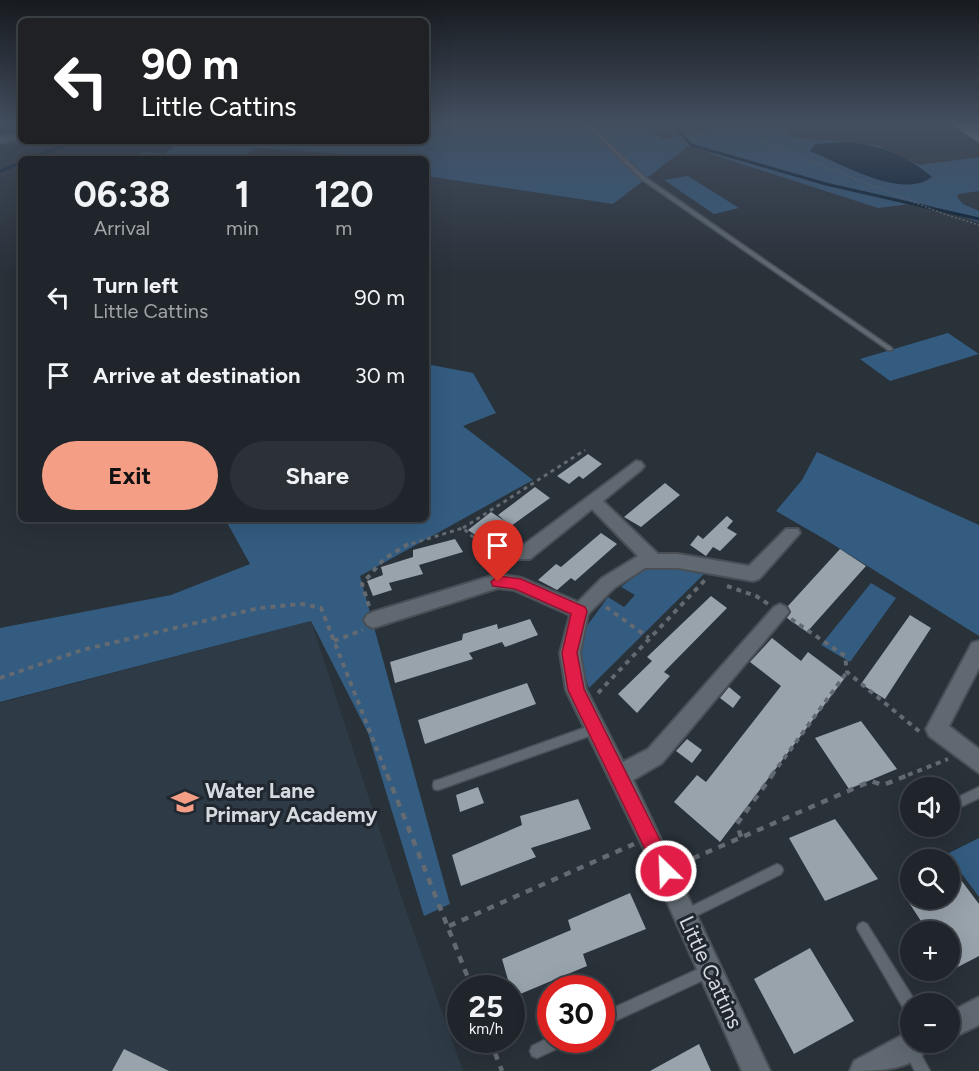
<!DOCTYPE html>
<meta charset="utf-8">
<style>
:root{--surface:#1f252b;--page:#2c3137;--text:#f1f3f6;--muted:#a1a5a9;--line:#3c4247;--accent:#f49e86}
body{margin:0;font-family:Figtree,sans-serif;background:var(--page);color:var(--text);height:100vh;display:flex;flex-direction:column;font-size:22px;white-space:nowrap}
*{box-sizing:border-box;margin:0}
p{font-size:20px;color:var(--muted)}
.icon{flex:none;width:33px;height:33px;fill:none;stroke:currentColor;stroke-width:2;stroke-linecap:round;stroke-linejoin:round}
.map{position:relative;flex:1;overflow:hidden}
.sheet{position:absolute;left:18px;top:156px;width:411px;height:366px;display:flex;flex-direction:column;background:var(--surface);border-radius:9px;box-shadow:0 6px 24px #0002,0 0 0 2px var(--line)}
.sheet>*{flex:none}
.guide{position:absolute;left:18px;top:18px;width:411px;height:126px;border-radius:9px;box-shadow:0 6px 24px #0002,0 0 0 2px var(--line);background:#202124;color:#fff;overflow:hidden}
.tools{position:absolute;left:900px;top:777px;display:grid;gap:12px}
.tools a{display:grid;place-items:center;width:60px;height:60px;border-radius:50%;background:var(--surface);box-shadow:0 6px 24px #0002,0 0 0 2px var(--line);font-size:30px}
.speed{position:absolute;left:447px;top:975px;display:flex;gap:12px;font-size:30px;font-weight:700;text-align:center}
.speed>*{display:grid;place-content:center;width:78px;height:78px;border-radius:50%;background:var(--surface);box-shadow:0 6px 24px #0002,0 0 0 2px var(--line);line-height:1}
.speed small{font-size:15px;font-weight:400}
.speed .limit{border:9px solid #d22;background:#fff;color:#111}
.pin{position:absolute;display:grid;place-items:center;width:51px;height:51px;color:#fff;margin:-62px -26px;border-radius:50% 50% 50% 0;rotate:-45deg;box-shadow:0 0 6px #0007}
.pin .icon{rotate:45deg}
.me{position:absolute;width:66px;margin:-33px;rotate:336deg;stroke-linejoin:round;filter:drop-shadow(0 0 4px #0008)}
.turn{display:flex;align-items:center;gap:21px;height:126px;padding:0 24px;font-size:27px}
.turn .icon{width:78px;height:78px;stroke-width:2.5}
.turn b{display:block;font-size:42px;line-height:51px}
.eta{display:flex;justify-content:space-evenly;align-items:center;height:102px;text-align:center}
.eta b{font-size:36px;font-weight:700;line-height:42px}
.primary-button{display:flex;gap:12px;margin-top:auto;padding:12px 24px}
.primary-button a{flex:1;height:69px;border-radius:36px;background:var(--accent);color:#111;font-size:24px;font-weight:700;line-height:69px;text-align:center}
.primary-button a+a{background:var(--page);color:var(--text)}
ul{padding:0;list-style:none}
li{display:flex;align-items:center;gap:18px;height:78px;padding:0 24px}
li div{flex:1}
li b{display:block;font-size:22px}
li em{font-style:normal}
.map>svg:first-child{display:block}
.built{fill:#2e3b47}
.green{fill:#335c80}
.water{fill:#02192d}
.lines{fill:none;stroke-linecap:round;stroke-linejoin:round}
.stream{stroke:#02192d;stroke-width:3}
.building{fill:#99a3ac}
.service-casing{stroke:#494f55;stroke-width:3}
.minor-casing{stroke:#494f55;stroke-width:4}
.secondary-casing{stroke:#494f55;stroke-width:3}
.path-far3{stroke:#636a71;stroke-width:1.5;stroke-dasharray:2 2;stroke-linecap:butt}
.path-far2{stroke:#636a71;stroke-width:3;stroke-dasharray:4 4;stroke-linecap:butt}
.path-far1{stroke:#636a71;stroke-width:4;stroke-dasharray:5 5;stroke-linecap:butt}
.path{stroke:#636a71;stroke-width:4.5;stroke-dasharray:7 7;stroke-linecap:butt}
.service{fill:#606971;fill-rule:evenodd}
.minor{fill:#606971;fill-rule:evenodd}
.secondary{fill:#606971;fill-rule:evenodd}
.route{fill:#e11d48;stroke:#92132f;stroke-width:1.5}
.labels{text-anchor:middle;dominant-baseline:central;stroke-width:6;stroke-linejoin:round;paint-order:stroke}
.near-poi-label{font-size:21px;font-weight:bold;fill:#d5dadf;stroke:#20272f;text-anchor:start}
.near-street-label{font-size:21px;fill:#d5dadf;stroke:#20272f}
</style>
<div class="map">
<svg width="979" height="1071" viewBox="0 0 979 1071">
<rect width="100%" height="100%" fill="#293139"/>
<!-- built -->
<path class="built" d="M311,621L403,902L463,1071H0V703Z"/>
<!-- green -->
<path class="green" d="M426,124H645L661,139L708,132L694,124H778L792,137L877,145L919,165L979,157V191L959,194L957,197L963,204L979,211V222L919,203L878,208L714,155L691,144L613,204L426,176V159H339L343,154L256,148L241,159H134L144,152L165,154L180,141L241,146L246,141H426Z
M688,176L739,208L714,214L664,180Z
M948,333L979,354L890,381L860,359Z
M426,364L473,373L496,413L463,426L533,480L360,576L450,904L424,916L368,733L311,621L0,702V628L171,595L250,564L225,519H426Z
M817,452L979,525V636L826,540L776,511L802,480Z
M660,564L706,572L589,688L582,669L581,634L608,597L624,607L635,595L621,587L647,567Z
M871,583L896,598L850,662L821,645Z
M979,838V897L947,854Z"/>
<!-- water -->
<path class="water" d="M847,142C881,145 906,155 932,177C902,200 842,164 810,151L815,144Z"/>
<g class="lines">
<!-- stream -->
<path class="stream" d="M673,124L691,145L826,184L979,219
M30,159L75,141
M0,171L21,163"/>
</g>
<!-- building -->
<path class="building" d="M951,124H979V143Z
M588,454L602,464L583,479L579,476L569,484L557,476Z
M665,483L680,495L641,527L624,517Z
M535,487L550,498L511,526L506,522L481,539L468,530L491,512L506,522L498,515Z
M727,516L733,521L727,528L737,534L720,551L713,547L706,556L690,545L698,535L703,539Z
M601,533L617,544L575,581L571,578L557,590L538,580L556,564L561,567Z
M455,539L463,552L419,565L423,574L389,583L392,590L373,596L367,581L383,575L381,567L413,557V550Z
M840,549L866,566L807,632L787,618L791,612L788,606Z
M711,596L727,608L664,672L670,676L637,713L618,694L652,661L647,657Z
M910,615L931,628L885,699L861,684Z
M530,619L538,635L505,647L502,642L469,653L473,659L395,683L390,662L462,640L463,634L497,624L498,629Z
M772,638L801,661L808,652L844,679L720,842L674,802L697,775L706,782L781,686L750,662Z
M527,683L536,704L425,744L418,720Z
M729,687L741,697L733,708L720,698Z
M861,721L897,769L849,789L815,738Z
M687,739L702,750L692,763L676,751Z
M478,787L484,803L460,812L456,795Z
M578,799L591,829L531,848L536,857L461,886L452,855L522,825L520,816Z
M835,819L878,879L825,901L789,838Z
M958,876L979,904V956L954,969L950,963V932H928L906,898H950V880Z
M630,893L646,929L583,954L587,966L513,997L502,959L571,930L568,920Z
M810,948L854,1021L794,1054L754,979Z
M699,1044L711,1071H650Z
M124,1049L169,1071H112Z"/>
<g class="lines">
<defs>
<path id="service" d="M585,124H589L645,177L892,348V350H888L641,179Z
M71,141H76L80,144L77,145Z
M595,724L599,726L600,729L599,732L595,734L438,790L434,789L433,785L434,781L438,780Z
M979,787V798L950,812V801Z
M777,864L781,866L783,870L781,874L690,919L686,921L682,919L680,915L682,911Z
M863,922L867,924L915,1001L916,1004H910V1012L905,1011L859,932L857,928L859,924Z
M707,965L712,966L713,971L712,976L602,1027V1013Z
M550,1037V1040H567L565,1045L537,1058L532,1056L530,1051L532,1046Z
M911,1044L916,1046L930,1071H915L904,1051L906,1046Z"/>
<path id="minor" d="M636,461L641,462L644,466L641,470L603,501L658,554H678L749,566L786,529H798L800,533L759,579L753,581L678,568H645L614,588L588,614L580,653L586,689L623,762L648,749L774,607L780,604L786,607L789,612L662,763L633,780L770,1071H742L642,845L566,690L560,653L570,615L514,590L498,588L373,628L367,625L364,620L367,615L373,612L498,574L522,578L578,602L602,578L638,556L592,509L530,559H518L516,554L518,549Z
M979,641V668L949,726L979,749V773L929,736L926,729L972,643Z
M979,997V1025L950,1039V1012Z
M910,1031V1042H931C919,1071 877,1071 850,1071L854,1061Z"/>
<path id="secondary" d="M21,133V139L0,144V136Z"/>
</defs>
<!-- service casing -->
<use href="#service" class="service-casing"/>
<!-- minor casing -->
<use href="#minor" class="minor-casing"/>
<!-- secondary casing -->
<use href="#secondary" class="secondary-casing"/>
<!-- path-far3 -->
<path class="path-far3" d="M730,124L748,136L944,214L979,225"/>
<!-- path-far2 -->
<path class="path-far2" d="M463,528L585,450
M404,546L463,528L483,546"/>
<!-- path-far1 -->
<path class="path-far1" d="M482,544L508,567
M727,586L756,596L768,604
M369,606L362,584L384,559L408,544
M606,607L649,638
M791,619L845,656L847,672L920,732
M334,641L363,630
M0,678L82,650L259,608L302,604L321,608L387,775
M598,693L705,580
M772,775L847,672
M908,775L948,759"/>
<!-- path -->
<path class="path" d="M387,774L472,988
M741,837L737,824L773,774
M680,864L871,781L883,785L911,774
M449,926L634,844
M490,1040L502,1071"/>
<!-- service -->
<use href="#service" class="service"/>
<!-- minor -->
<use href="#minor" class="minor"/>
<!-- secondary -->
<use href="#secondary" class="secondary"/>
</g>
<!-- sky -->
<linearGradient id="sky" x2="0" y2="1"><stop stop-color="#171b1f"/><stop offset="0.45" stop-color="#434e5f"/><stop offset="1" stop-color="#434e5f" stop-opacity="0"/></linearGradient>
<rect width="979" height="274" fill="url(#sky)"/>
<!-- route -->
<path class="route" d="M498,576L521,579L585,607L587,611L577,653L584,689L672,864L675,871L672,878L666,881L659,878L568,690L562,653L571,614L515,589L493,586L491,582Z"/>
<!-- icons -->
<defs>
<symbol id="school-bare" viewBox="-9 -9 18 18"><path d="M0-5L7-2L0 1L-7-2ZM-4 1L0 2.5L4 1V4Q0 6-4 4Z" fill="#f49e86" stroke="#20272f" stroke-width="2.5" paint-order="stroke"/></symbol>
</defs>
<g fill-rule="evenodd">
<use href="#school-bare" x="166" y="783" width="38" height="38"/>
</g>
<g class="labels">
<!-- near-poi labels -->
<g class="near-poi-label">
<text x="205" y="790">Water Lane<tspan x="205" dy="24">Primary Academy</tspan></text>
</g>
<!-- near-street labels -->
<g class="near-street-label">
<text transform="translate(711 972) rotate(65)">Little Cattins</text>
</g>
</g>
</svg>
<div class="tools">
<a><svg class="icon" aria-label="sound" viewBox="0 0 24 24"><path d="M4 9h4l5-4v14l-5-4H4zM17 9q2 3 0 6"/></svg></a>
<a><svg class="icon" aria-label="search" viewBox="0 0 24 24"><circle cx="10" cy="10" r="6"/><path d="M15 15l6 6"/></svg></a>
<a>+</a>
<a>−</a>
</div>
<div class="speed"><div>25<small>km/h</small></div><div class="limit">30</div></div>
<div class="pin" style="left:498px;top:582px;background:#d93025"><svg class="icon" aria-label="arrive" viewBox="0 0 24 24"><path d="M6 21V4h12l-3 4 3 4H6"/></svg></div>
<svg class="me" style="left:666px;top:871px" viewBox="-20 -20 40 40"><circle r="17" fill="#e11d48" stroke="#fff" stroke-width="3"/><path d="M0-11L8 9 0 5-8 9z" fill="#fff"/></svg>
<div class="guide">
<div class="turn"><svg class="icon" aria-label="left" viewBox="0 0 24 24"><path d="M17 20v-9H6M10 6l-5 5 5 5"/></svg><div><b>90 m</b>Little Cattins</div></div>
</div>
<section class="sheet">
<div class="eta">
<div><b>06:38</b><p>Arrival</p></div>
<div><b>1</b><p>min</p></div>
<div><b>120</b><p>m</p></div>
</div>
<ul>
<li><svg class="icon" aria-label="left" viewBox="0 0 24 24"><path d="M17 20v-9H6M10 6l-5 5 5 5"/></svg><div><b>Turn left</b><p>Little Cattins</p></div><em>90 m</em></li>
<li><svg class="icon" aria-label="arrive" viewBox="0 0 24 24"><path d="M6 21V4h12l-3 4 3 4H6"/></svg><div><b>Arrive at destination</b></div><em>30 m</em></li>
</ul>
<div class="primary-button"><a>Exit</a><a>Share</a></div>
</section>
</div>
